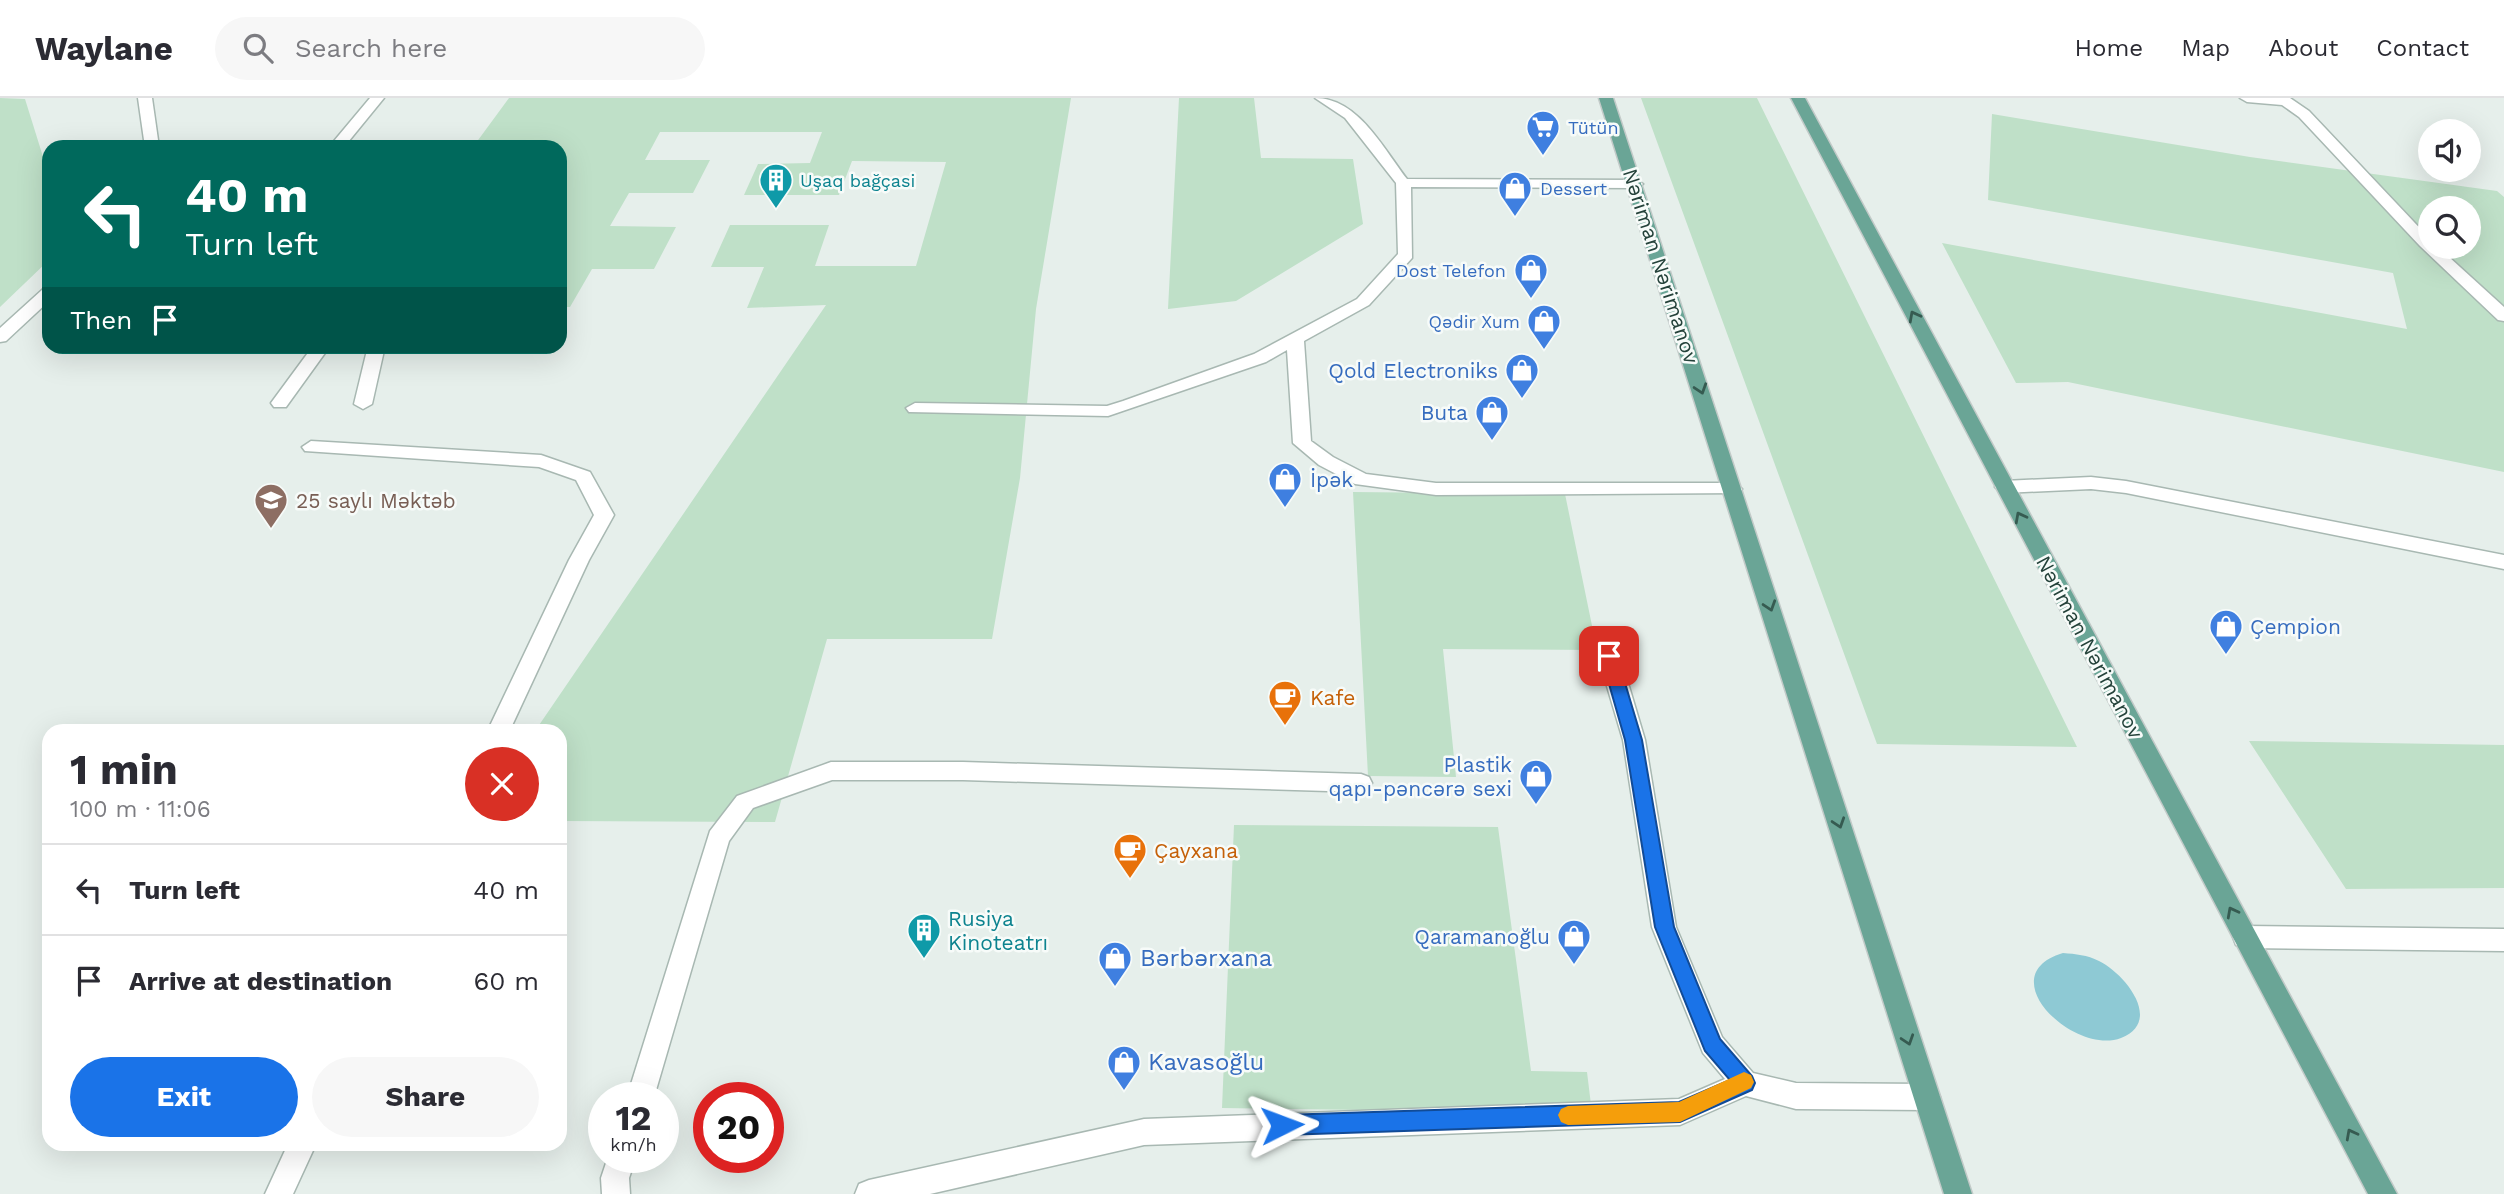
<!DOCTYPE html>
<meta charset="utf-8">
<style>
:root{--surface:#fff;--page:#f7f7f7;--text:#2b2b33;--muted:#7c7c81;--line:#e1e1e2;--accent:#1a73e8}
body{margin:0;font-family:"Work Sans",sans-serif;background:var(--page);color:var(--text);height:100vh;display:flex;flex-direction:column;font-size:26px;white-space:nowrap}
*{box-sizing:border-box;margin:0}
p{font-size:23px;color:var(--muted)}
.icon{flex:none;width:38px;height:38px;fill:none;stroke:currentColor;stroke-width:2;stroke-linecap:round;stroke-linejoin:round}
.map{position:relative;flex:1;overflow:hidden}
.panel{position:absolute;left:42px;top:626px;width:525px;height:427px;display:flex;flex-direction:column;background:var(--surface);border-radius:21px;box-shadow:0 7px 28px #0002}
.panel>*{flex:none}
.banner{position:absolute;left:42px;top:42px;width:525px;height:214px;border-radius:21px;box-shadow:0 7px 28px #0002;background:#00695c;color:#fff;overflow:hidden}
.tools{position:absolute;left:2418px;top:21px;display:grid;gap:14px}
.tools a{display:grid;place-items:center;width:63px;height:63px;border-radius:50%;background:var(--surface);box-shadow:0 7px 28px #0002;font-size:35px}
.speed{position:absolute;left:588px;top:984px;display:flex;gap:14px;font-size:35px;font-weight:700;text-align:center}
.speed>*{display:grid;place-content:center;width:91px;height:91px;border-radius:50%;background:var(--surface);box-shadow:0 7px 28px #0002;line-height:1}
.speed small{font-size:18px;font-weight:400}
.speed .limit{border:10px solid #d22;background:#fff;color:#111}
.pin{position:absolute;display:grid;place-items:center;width:60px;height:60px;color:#fff;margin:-30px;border-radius:14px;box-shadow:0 4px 10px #0006}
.me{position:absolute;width:77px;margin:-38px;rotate:87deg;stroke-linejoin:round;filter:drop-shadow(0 0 5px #0008)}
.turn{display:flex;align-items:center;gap:24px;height:147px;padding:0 28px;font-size:32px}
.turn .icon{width:91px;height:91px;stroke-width:2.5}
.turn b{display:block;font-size:49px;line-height:60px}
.then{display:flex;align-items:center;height:66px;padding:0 28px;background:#0003;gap:14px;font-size:26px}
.round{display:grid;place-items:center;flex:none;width:74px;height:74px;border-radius:37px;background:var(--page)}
.summary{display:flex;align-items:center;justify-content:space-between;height:119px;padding:0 28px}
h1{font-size:42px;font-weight:700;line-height:52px}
.cta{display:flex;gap:14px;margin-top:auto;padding:14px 28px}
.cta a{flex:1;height:80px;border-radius:42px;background:var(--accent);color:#fff;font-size:28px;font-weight:700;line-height:80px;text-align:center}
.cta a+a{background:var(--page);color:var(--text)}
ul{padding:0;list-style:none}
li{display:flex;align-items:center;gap:21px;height:91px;padding:0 28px;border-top:2px solid var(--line)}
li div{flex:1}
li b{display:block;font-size:26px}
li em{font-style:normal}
header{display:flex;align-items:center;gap:42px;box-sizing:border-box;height:98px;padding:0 35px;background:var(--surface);border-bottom:2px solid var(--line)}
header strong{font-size:33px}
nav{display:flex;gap:38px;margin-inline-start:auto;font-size:24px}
.search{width:490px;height:63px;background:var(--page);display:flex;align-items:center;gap:18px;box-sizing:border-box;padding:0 24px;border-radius:38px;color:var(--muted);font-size:26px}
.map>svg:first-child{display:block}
.green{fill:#bfe0c8;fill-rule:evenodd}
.water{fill:#8ec9d4}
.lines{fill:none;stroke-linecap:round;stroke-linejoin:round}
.minor-casing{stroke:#a8b8b2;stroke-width:3}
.major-casing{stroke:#c2cac8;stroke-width:3}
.minor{fill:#fff;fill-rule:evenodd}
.major{fill:#6aa596;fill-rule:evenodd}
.oneway{stroke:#365b51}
.route{fill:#1a73e8;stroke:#114b97;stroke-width:2}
.slow{fill:#f59e0b}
.labels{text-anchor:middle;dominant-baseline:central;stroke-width:5;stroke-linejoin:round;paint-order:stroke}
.far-shop-label{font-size:18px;fill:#366cbe;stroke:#f7fbf9;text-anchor:start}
.far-culture-label{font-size:18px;fill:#0d838f;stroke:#f7fbf9;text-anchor:start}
.street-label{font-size:21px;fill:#24423a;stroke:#f7fbf9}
.shop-label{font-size:21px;fill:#366cbe;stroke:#f7fbf9;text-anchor:end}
.education-label{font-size:21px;fill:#785e54;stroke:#f7fbf9;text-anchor:start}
.food-label{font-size:21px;fill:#c56008;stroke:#f7fbf9;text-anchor:start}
.culture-label{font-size:21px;fill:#0d838f;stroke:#f7fbf9;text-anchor:start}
.near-shop-label{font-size:24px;fill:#366cbe;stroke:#f7fbf9;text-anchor:start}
</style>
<header>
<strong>Waylane</strong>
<div class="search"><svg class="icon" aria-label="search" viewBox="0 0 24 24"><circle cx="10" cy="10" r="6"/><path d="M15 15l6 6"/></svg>Search here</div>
<nav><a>Home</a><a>Map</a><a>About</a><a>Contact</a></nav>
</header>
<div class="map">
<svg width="2504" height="1096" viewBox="0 0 2504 1096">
<rect width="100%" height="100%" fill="#e6efeb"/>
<!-- green -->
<path class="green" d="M0,0L25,1L49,78V162L0,209Z
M509,0H1071L1036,211L1020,380L992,541H827L775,724L560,723V634L535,633L826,207L747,210L764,169H711L730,127H829L815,168H916L946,64L852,63L839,97H744L758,66L810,65L822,34H660L645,62H710L693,95H629L610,128L676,129L654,171H592L570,209H560V49H473Z
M1179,0H1254L1261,60L1353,61L1363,126L1236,203L1168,211Z
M1641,0H1757L2077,649L1877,646Z
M1992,16L2250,59L2497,93L2504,99V374L2068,284L2016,285L1942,145L2407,231L2393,175L1988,102ZM2431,110H2469V149H2431Z
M1353,394L1565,396L1597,552L1443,551L1456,679L1368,678Z
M2249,643L2504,647V790L2346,791Z
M1234,727L1498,729L1531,973L1587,974L1592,1015L1222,1010Z"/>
<!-- water -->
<path class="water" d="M2063,855C2076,856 2087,857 2099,863C2124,875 2164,923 2121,940C2074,958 1989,877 2063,855Z"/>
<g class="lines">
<defs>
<path id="minor" d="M138,0H152L159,49H145Z
M370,0H384L344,49H329Z
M1315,0C1358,0 1383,50 1407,81L1636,82L1643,86L1636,90L1411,89L1412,160L1369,207L1304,243L1311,343L1333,359L1366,376L1436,385H1733L1742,391L1740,395L1436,397L1355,386L1319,367L1293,345L1287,252L1266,264L1108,318L909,314L906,310L915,305L1107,308L1123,303L1254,256L1357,201L1398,156L1396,85L1345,20Z
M2240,0H2290L2309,13L2431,142V149H2438L2504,209V223L2498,222L2420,148L2299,19L2282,7L2247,4Z
M49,189V203L6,243L0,244V230L43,191Z
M313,248H330L286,309H274L271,305Z
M368,248H385L372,306L363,311L354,306Z
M311,343L541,357L590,374L614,417L589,462L509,634H487L569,462L594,417L576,382L539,369L305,353L302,349Z
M2091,379L2126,383L2504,457V471L2126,395L2091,391L2004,395L1995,389L2004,383Z
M1609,550L1616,553L1620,558L1645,642L1676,829L1722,939L1753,975L1796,985L1926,986L1936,990L1940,999L1936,1008L1926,1012L1796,1011L1746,998L1680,1027L1144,1047L930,1096H855L859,1086L869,1082L1144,1021L1679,1001L1725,981L1703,955L1652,829L1623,642L1598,558L1602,553Z
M831,664H963L1361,676L1369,679L1372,685L1369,691L1361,694L963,682H832L753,710L729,743L654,999H627L710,733L737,698Z
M2245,828L2504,831V853L2245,850L2236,847L2233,839L2236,831Z
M288,1046H316L293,1096H265Z
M608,1059H636L629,1080L630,1096H602L601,1080Z"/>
<path id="major" d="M1599,0H1613L1972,1096H1944Z
M1791,0H1805L2397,1096H2368Z"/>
</defs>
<!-- minor casing -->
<use href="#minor" class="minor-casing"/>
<!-- major casing -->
<use href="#major" class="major-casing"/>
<!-- minor -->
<use href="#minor" class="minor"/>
<!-- major -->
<use href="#major" class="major"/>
</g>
<!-- one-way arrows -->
<defs><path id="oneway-chevron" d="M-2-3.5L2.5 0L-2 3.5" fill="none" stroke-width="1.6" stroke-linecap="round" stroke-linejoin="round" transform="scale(1.75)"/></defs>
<g class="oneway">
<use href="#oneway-chevron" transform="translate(1914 218) rotate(-118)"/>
<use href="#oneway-chevron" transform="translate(1701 291) rotate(72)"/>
<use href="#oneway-chevron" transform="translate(2020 419) rotate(-118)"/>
<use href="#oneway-chevron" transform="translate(1770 508) rotate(72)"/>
<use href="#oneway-chevron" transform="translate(1839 725) rotate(72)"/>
<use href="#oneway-chevron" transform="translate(2232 814) rotate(-118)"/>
<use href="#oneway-chevron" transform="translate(1908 942) rotate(72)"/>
<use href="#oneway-chevron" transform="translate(2351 1036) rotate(-118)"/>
</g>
<!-- route -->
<path class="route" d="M1609,552L1617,558L1642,642L1674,829L1720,941L1752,978L1755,985L1752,992L1680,1024L1282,1037L1274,1034L1271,1027L1274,1020L1282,1017L1679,1004L1730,982L1705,953L1655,829L1625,642L1601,558Z"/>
<!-- slow -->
<path class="slow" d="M1744,974L1751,977L1754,984L1751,990L1680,1024L1568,1027L1561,1024L1558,1017L1561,1011L1568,1008L1679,1004Z"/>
<!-- icons -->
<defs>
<symbol id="supermarket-pin" viewBox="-11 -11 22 30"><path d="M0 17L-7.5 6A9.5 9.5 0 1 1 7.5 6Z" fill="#3f7fe0" stroke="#f7fbf9"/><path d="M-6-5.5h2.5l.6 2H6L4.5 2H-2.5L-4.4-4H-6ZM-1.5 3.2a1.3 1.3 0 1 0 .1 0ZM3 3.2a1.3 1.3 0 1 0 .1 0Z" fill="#fff"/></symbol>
<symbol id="building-pin" viewBox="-11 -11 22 30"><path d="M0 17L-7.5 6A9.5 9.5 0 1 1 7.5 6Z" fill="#0f9aa8" stroke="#f7fbf9"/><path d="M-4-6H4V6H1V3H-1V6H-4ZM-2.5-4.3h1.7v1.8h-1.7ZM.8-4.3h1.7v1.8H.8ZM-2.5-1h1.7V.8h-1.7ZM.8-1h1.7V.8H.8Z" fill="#fff"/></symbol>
<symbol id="shop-pin" viewBox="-11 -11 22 30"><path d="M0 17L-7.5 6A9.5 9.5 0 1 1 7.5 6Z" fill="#3f7fe0" stroke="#f7fbf9"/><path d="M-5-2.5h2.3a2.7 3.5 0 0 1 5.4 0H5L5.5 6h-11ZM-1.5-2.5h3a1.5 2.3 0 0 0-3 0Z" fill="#fff"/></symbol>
<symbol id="school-pin" viewBox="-11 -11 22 30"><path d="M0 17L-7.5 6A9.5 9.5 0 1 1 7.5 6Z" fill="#8d6e63" stroke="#f7fbf9"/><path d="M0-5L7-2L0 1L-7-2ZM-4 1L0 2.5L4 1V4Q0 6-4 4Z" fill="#fff"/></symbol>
<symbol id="cafe-pin" viewBox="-11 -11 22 30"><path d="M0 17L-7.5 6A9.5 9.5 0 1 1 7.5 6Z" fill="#e8710a" stroke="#f7fbf9"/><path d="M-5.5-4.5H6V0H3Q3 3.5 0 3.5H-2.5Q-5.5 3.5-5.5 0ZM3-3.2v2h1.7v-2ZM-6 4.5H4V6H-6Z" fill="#fff"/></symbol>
</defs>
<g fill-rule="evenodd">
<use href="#supermarket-pin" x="1524" y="10" width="38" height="52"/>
<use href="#building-pin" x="757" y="63" width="38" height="52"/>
<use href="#shop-pin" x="1496" y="71" width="38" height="52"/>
<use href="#shop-pin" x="1512" y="153" width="38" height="52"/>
<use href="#shop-pin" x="1525" y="204" width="38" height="52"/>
<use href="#shop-pin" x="1503" y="253" width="38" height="52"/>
<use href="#shop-pin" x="1473" y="295" width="38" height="52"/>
<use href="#shop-pin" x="1266" y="362" width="38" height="52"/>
<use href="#school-pin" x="252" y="383" width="38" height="52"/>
<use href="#shop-pin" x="2207" y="509" width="38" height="52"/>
<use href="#cafe-pin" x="1266" y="580" width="38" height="52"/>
<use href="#shop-pin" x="1517" y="659" width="38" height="52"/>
<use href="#cafe-pin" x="1111" y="733" width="38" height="52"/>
<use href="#building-pin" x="905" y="813" width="38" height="52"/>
<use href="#shop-pin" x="1555" y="819" width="38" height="52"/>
<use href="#shop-pin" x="1096" y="841" width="38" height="52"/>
<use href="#shop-pin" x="1105" y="945" width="38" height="52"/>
</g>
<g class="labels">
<!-- far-shop labels -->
<g class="far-shop-label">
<text x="1568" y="29">Tütün</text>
<text x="1540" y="90">Dessert</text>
<text x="1506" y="172" text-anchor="end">Dost Telefon</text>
<text x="1520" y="223" text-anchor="end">Qədir Xum</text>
</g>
<!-- far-culture labels -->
<g class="far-culture-label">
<text x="800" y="82">Uşaq bağçasi</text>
</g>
<!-- street labels -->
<g class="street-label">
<text transform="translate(1661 168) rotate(72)">Nəriman Nərimanov</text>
<text transform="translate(2090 549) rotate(62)">Nəriman Nərimanov</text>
</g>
<!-- shop labels -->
<g class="shop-label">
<text x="1498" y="272">Qold Electroniks</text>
<text x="1468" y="314">Buta</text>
<text x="1310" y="381" text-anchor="start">İpək</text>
<text x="2250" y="528" text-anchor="start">Çempion</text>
<text x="1512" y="666">Plastik<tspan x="1512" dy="24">qapı-pəncərə sexi</tspan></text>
<text x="1550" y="838">Qaramanoğlu</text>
</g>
<!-- education labels -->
<g class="education-label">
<text x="296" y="402">25 saylı Məktəb</text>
</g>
<!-- food labels -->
<g class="food-label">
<text x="1310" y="599">Kafe</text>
<text x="1154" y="752">Çayxana</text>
</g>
<!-- culture labels -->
<g class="culture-label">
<text x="948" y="820">Rusiya<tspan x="948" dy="24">Kinoteatrı</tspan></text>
</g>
<!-- near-shop labels -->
<g class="near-shop-label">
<text x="1140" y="860">Bərbərxana</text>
<text x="1148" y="964">Kavasoğlu</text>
</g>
</g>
</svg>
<div class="tools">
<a><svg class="icon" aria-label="sound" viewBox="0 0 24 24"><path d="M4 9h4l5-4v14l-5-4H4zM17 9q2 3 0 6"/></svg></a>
<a><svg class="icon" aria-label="search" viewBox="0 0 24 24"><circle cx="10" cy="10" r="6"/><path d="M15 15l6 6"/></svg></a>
</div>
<div class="speed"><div>12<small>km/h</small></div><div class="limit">20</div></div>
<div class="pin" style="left:1609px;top:558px;background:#d93025"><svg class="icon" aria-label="arrive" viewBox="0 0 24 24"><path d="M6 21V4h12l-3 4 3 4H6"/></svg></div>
<svg class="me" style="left:1282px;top:1027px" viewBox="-20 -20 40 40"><path d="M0-17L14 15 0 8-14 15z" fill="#1a73e8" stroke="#fff" stroke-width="4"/></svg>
<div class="banner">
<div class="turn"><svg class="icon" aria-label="left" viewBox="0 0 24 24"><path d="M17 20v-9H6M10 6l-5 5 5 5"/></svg><div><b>40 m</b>Turn left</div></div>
<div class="then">Then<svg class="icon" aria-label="arrive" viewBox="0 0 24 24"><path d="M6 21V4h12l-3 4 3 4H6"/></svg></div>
</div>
<section class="panel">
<div class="summary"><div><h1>1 min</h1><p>100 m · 11:06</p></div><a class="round" style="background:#d93025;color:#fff"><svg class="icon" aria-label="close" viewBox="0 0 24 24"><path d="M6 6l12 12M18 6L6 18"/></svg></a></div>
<ul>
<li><svg class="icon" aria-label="left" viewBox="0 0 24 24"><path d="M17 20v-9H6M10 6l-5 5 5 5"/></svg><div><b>Turn left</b></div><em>40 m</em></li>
<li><svg class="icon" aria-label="arrive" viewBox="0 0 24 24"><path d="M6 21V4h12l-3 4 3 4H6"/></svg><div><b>Arrive at destination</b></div><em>60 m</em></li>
</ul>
<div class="cta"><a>Exit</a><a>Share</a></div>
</section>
</div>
